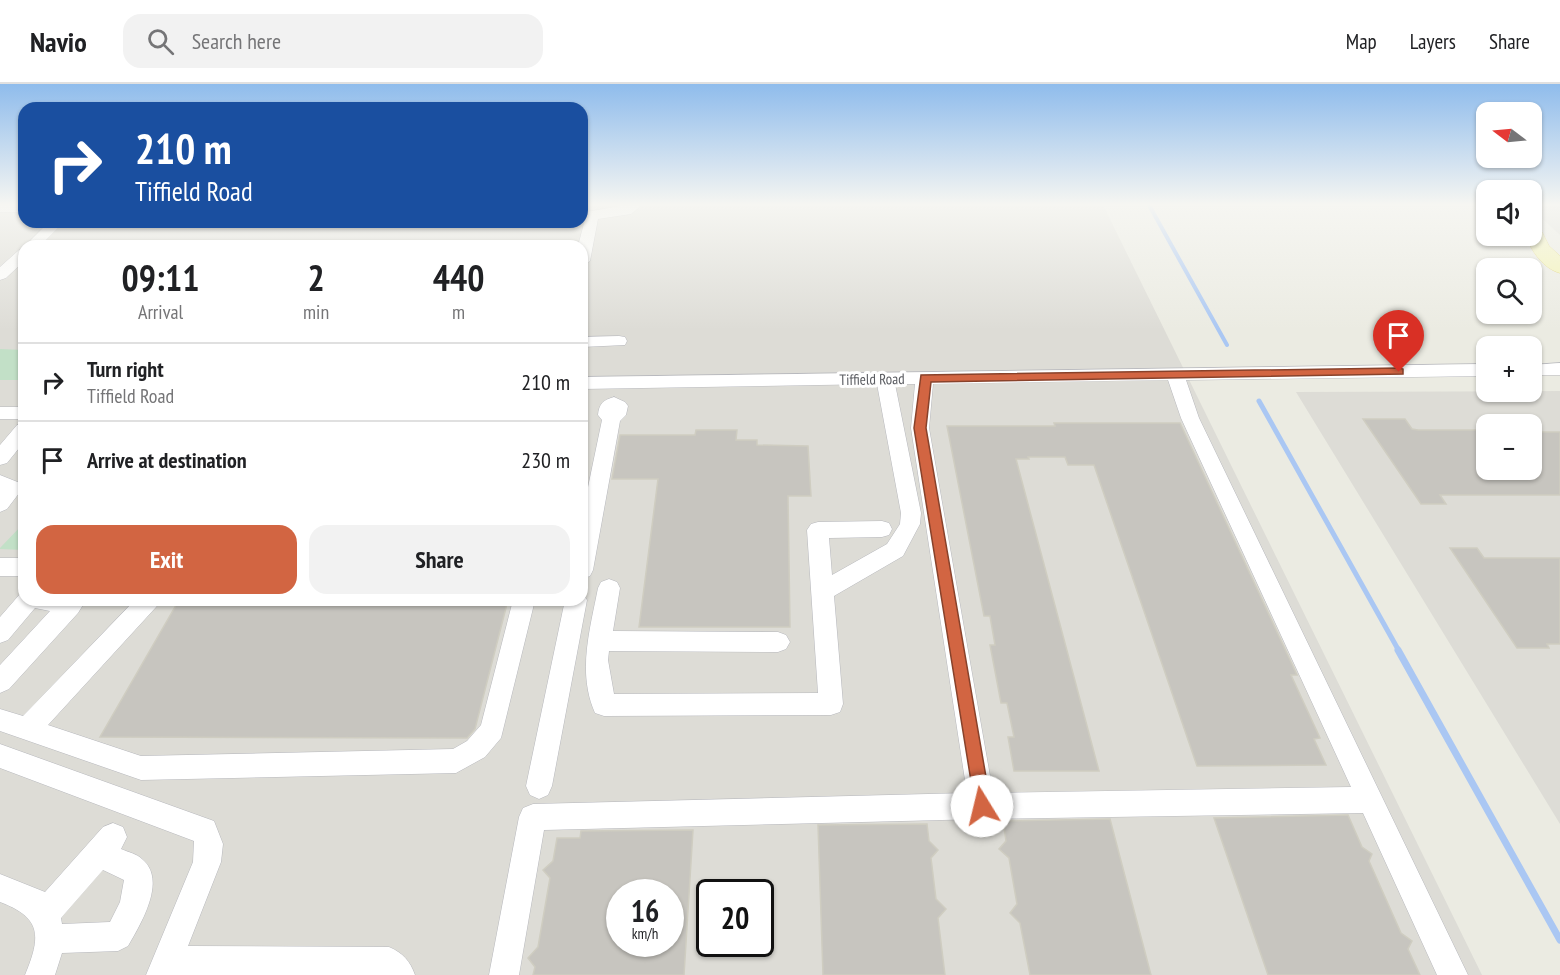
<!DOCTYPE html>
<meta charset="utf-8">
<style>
:root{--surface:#fff;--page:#f2f2f2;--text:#202124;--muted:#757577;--line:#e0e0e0;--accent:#d26542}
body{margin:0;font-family:"PT Sans Narrow",sans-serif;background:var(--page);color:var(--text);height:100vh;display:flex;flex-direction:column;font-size:22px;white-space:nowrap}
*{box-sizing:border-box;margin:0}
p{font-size:20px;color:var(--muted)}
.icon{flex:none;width:33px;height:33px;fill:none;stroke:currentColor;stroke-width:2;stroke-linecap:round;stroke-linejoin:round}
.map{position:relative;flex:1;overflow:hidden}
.side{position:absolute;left:18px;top:156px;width:570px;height:366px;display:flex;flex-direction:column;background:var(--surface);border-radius:18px;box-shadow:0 2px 4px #0004}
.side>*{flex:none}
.top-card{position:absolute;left:18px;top:18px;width:570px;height:126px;border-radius:18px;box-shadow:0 2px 4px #0004;background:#1a4fa0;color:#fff;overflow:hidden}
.needle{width:39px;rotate:286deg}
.tools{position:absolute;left:1476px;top:18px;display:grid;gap:12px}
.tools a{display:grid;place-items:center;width:66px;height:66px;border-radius:12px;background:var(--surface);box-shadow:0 2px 4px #0004;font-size:30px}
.speed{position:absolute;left:606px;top:795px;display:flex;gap:12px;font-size:30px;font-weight:700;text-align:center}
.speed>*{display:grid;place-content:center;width:78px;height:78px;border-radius:50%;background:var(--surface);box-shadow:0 2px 4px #0004;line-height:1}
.speed small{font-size:15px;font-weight:400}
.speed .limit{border:3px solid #111;border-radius:9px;background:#fff;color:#111}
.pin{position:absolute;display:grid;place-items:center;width:51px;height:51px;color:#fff;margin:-62px -26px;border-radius:50% 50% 50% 0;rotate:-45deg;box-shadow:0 0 6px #0007}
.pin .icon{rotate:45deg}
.me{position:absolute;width:66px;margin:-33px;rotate:351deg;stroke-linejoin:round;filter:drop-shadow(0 0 4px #0008)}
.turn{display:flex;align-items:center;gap:21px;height:126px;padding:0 18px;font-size:27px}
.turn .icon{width:78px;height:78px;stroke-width:2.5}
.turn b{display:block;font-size:42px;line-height:51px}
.eta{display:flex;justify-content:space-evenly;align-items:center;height:102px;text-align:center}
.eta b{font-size:36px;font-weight:700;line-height:42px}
.button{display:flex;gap:12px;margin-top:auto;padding:12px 18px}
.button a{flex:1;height:69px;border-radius:18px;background:var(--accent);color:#fff;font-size:24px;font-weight:700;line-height:69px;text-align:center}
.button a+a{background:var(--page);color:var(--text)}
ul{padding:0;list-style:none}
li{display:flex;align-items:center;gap:18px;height:78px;padding:0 18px;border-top:2px solid var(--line)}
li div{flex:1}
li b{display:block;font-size:22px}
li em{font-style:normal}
header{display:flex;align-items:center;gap:36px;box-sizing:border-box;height:84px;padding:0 30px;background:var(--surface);border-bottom:2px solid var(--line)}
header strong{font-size:28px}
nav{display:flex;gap:33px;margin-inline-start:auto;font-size:21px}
.search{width:420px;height:54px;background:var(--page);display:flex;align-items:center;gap:15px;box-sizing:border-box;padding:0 21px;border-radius:18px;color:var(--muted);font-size:22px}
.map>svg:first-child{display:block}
.industrial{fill:#dddcd6;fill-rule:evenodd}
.green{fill:#c2e0c7}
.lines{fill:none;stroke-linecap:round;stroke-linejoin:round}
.stream-far2{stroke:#aac7f3;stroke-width:4}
.stream-far1{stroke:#aac7f3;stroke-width:5}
.stream{stroke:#aac7f3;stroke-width:7}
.building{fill:#c7c5bf;stroke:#cfcdc1;stroke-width:1.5;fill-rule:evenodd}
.minor-casing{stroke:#b7b8bd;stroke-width:1}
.major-casing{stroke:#ded068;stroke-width:1}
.minor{fill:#fff;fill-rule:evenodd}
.major{fill:#f4f4af;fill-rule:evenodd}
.route{fill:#d26542;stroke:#88422b;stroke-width:1.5}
.labels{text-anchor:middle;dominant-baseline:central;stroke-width:6;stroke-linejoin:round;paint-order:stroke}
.street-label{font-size:15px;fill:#5a5c61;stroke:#fff}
</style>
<header>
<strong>Navio</strong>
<div class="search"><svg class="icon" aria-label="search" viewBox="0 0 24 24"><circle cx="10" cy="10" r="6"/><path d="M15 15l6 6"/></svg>Search here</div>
<nav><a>Map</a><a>Layers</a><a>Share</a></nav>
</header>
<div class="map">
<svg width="1560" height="891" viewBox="0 0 1560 891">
<rect width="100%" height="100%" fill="#ebebe2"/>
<!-- industrial -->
<path class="industrial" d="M0,121H24V138H582V121H1103L1482,891H0ZM24,162H582V516H24ZM620,808H670V860H620ZM710,808H760V860H710Z
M1532,121H1560V151L1532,125Z
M1560,307V740L1296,308ZM1486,340H1532V386H1486Z"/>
<!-- green -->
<path class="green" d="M0,265L24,266V296H0Z
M24,439V466L0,465V464Z"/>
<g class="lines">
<!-- stream-far2 -->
<path class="stream-far2" d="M1149,121L1227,261"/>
<!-- stream-far1 -->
<path class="stream-far1" d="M1259,317L1399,567"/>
<!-- stream -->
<path class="stream" d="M1398,566L1560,856"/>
</g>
<!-- building -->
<path class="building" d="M1363,335H1405L1412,345L1418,346H1486V386H1532V348H1560V411H1440L1446,420H1421Z
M1054,339H1180L1297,591H1291L1320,654L1314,655L1326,681L1197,682L1094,381H1068L1065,373H1028L1029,375H1016L1099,687H1014L1008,653H1014L1007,619H1001L990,561H995L990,532H984L947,342H1055Z
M696,346H737L736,356H757V361L808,362L811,412H788L790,543H639L658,395H612L620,351H695Z
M1450,464H1477L1484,474H1560V560H1547L1549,564H1517Z
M179,516H508L475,645L467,654L100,653Z
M1348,731L1362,763L1372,770L1369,777L1401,849L1412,857L1408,865L1420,891H1268L1214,734Z
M1110,735L1151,891H1030L1020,839L1010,829L1017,820L1009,774L999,765L1006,757L1003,737Z
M927,740L929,757L938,766L931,774L936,815L946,825L938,834L945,891H823L818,741Z
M693,746L684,891H533L535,883L528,874L538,863L550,794L543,786L553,777L557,754H580L581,747ZM620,808H670V860H620Z"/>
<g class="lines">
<defs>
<path id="minor" d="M0,121H24V128H0Z
M625,121H642L631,130L598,135L590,177L582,182V162H578L587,128Z
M49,138H64L40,162L24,163Z
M24,164V177L6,194L0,196V183L19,166Z
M619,252L625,253L627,257L625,261L582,263V253Z
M1560,279V291H1532V281Z
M1486,280V292L1186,296L1199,334L1468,891H1437L1363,729L982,735L544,746L519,891H489L519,733L523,724L533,720L967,709L911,344L915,300H895L921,429L920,440L903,472L834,512L843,620L840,628L831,631L604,632L595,629C577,589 590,545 598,504L601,498L609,495L617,498L620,504L613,547L778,548L786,551L790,558L786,565L778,568L609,567L608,576L614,610L818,609L807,446L811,440L818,438L882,437L889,439L892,445L889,451L882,453L829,454L832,491L887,460L900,440L901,429L877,300L582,305V293ZM1168,296L1181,334L1351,703L993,709L929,344L933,300Z
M614,313L625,318L628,322L626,331L620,337L593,486L590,492L582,495V432L602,336L598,331C599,320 603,316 614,313Z
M0,323H24V335H0Z
M24,340V358L7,379L0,381V361L17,341Z
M0,391L20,399L23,404L7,425L0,428Z
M0,474H24V492H0Z
M24,508V516H86L78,529L9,605L0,609V581L50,527L35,524L8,556L0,559V533L20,510Z
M582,509L587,516L552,702L548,711L539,715L530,711L526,702L565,516H582Z
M135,516H160L157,522L48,641L141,672L453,665L467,657L481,641L513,516H535L501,654L485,673L456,689L141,696L0,647V625L23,632Z
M0,660L214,737L223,760L221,778L188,862L389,863C403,869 410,877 415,891H146L193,778L194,757L0,684Z
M113,739L123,743L127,753L121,765C128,768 137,770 142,775C168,796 140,841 128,862L118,867L62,869L55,891H25C41,852 42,834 0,818V790L45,808L103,743ZM103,786L124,796L120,818L110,838L62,840L61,834Z"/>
<path id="major" d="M1535,146L1542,148L1549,162L1560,172V189C1544,185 1531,167 1526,152H1532V147Z"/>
</defs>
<!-- minor casing -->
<use href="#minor" class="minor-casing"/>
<!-- major casing -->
<use href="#major" class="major-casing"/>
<!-- minor -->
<use href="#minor" class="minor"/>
<!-- major -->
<use href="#major" class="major"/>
</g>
<!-- sky -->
<linearGradient id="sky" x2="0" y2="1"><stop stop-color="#8fbcec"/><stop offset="0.49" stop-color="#f6f6f2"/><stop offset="1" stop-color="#f6f6f2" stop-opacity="0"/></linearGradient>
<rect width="1560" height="246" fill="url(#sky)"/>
<!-- route -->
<path class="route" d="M1399,284L1403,285V290L931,298L926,344L991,722L988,728L982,731L976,728L914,344L921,291Z"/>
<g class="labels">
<!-- street labels -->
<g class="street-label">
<text transform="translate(872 295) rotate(-1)">Tiffield Road</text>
</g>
</g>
</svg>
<div class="tools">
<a><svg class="needle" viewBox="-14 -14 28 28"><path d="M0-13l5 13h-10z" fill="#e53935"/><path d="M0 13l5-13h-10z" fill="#757577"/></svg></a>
<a><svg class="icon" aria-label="sound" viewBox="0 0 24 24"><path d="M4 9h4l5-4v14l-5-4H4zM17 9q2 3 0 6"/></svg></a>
<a><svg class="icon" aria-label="search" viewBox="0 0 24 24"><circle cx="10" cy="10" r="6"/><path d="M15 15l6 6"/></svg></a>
<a>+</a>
<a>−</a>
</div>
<div class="speed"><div>16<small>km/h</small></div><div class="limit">20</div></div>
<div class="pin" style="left:1399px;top:288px;background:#d93025"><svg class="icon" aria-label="arrive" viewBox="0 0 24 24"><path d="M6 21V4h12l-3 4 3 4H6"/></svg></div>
<svg class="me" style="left:982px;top:722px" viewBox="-20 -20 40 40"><circle r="19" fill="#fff"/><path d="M0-13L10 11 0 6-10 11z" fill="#d26542"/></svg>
<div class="top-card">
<div class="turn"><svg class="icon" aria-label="right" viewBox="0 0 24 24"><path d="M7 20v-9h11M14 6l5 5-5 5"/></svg><div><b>210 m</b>Tiffield Road</div></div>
</div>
<section class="side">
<div class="eta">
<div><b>09:11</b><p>Arrival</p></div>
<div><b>2</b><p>min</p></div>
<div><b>440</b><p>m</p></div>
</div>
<ul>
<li><svg class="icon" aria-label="right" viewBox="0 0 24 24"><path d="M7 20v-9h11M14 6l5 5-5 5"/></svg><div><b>Turn right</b><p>Tiffield Road</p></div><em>210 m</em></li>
<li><svg class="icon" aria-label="arrive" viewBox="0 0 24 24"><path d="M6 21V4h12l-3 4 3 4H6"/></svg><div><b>Arrive at destination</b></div><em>230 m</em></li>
</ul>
<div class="button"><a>Exit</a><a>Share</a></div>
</section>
</div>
